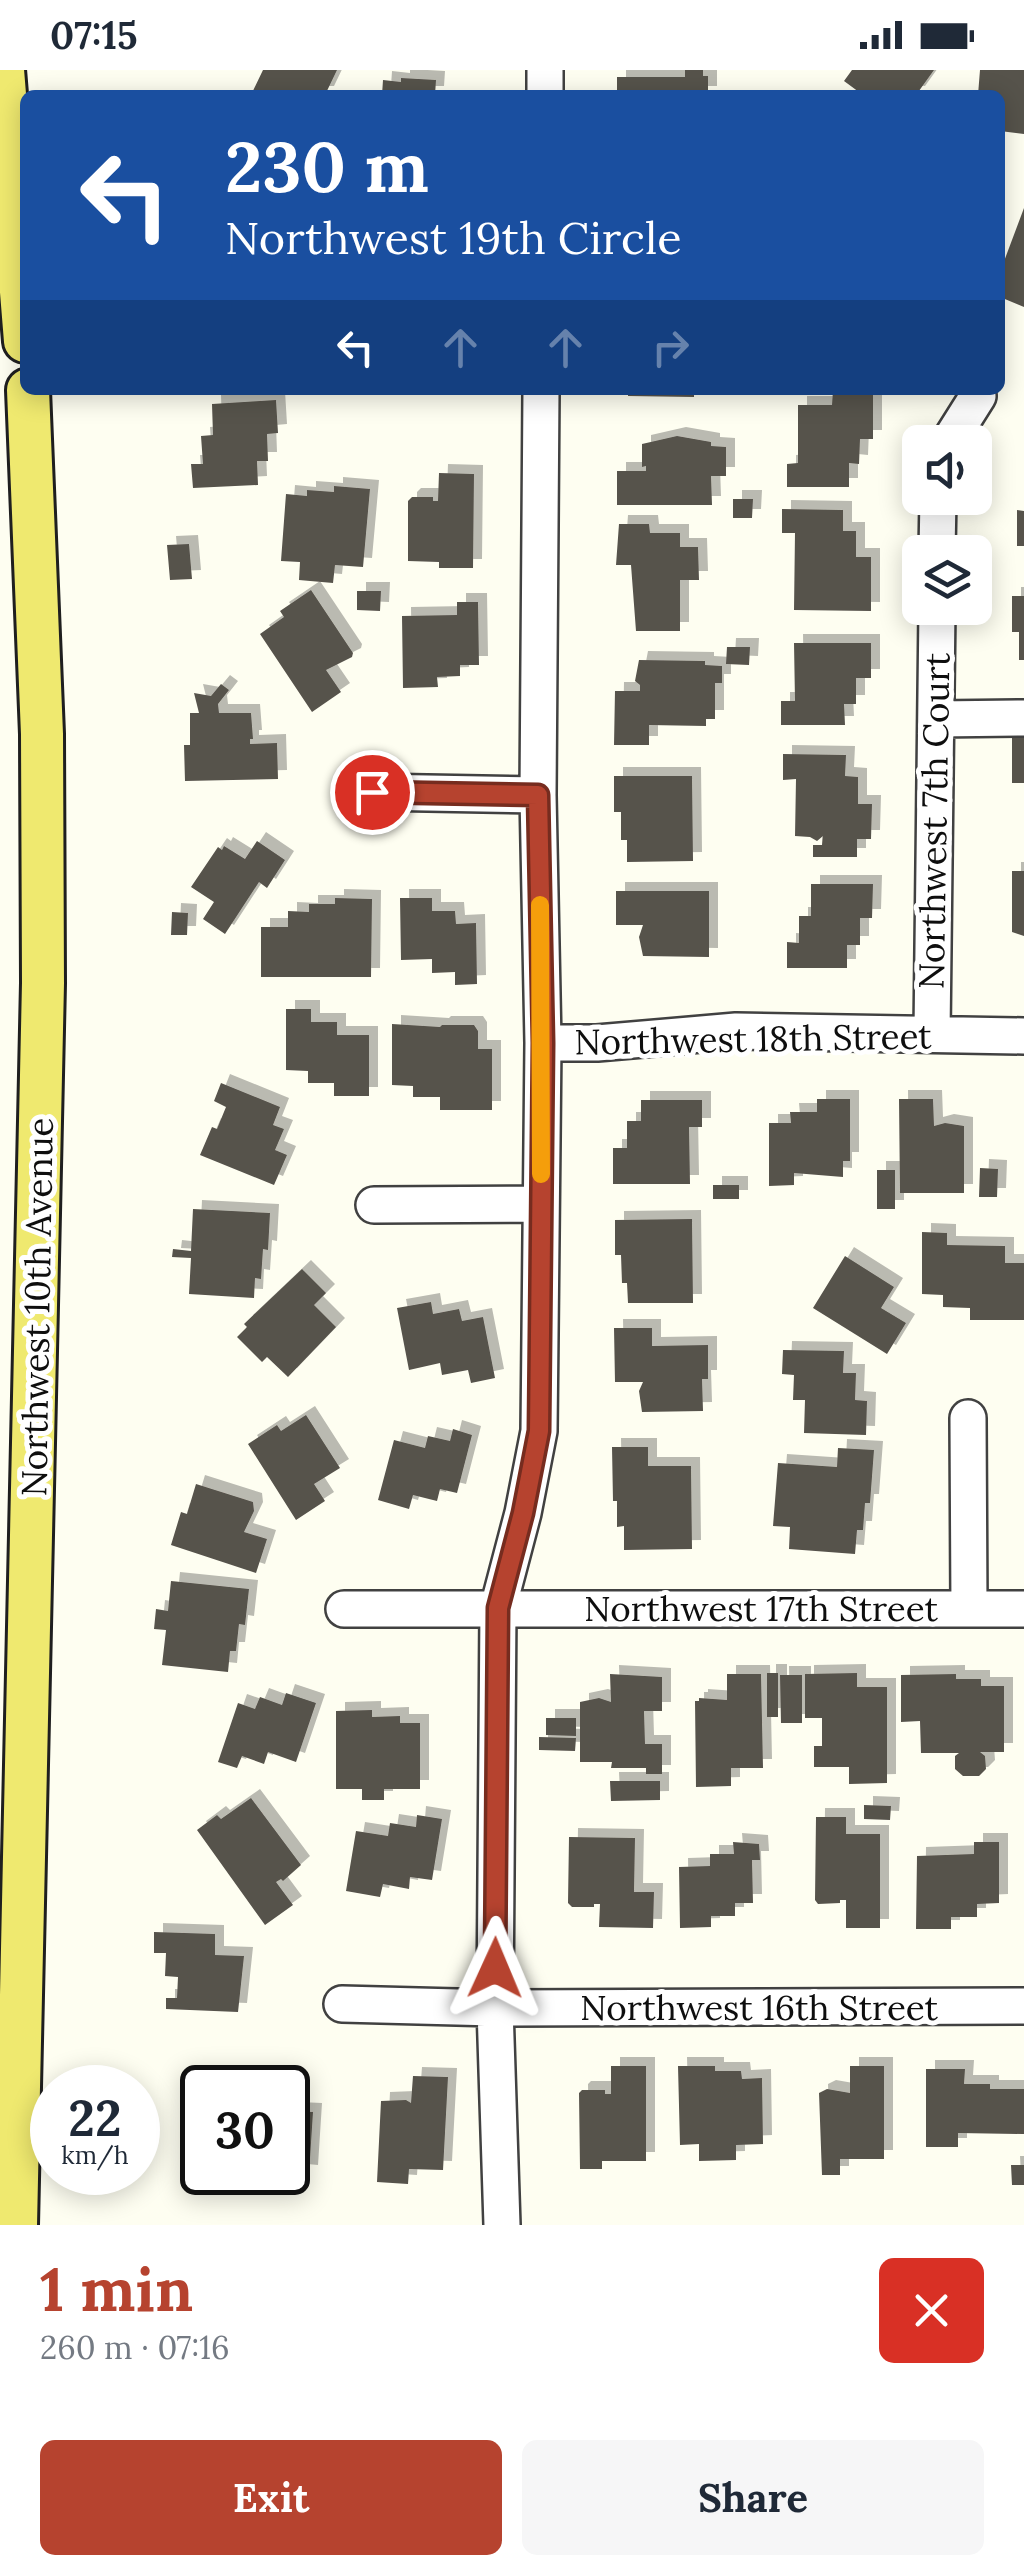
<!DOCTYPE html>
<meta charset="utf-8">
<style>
:root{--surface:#fff;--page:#f6f6f7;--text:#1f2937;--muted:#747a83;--accent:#b6432f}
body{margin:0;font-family:Lora,serif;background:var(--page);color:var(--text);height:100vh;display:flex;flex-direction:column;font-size:38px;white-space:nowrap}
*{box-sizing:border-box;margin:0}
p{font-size:32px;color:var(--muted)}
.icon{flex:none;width:55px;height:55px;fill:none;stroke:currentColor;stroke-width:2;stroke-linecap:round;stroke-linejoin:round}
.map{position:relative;height:2155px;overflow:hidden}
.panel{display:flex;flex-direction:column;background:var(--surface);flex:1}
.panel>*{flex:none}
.top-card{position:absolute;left:20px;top:20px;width:985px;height:305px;border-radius:15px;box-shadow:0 5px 25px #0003;background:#1a4fa0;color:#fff;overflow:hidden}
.controls{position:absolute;left:902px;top:355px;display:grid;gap:20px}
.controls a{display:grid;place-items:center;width:90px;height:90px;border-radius:15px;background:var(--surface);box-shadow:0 5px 25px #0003;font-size:50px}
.speed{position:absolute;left:30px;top:1995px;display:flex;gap:20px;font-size:50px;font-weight:700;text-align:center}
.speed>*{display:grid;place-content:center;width:130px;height:130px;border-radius:50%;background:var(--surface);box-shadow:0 5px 25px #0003;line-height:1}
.speed small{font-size:25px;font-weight:400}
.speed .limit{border:5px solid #111;border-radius:15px;background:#fff;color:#111}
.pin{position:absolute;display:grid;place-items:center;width:85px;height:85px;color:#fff;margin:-42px;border:5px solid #fff;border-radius:50%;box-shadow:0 2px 10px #0007}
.me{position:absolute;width:110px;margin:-55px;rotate:1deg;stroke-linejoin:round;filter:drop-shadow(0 0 8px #0008)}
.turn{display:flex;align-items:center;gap:35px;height:210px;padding:0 40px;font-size:45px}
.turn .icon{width:130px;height:130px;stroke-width:2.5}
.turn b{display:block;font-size:70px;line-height:85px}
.lanes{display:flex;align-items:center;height:95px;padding:0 40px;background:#0003;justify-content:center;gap:50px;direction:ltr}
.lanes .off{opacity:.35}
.round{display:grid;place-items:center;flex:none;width:105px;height:105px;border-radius:15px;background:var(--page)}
.headline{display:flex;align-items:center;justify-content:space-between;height:170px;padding:0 40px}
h1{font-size:60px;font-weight:800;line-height:75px;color:var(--accent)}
.action{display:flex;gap:20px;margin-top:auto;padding:20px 40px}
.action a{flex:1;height:115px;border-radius:15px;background:var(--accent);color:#fff;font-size:40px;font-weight:800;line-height:115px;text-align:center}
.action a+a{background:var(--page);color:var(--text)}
.status{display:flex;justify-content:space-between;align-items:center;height:70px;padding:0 50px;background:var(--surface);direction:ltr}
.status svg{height:28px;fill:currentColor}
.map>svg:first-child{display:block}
.building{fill:#56524b;filter:url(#shadow)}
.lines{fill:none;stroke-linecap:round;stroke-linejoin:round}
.minor-casing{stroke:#414141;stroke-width:40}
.major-casing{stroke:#1f1f1f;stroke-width:48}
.minor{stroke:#fff;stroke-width:35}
.major{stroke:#efe96f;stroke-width:42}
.route-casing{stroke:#762c1f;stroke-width:25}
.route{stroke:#b6432f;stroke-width:18}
.slow{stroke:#f59e0b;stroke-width:18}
.labels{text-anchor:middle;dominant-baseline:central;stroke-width:10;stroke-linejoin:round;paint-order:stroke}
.street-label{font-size:35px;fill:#0e0e0e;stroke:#fff}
</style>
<div class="status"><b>07:15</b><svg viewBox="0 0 49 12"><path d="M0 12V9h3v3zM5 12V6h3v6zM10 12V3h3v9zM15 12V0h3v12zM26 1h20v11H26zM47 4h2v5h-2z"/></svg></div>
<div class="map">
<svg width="1024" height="2155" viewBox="0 0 1024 2155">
<defs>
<filter id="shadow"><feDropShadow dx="9" dy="-9" stdDeviation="0" flood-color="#0004"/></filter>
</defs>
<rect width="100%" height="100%" fill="#fefef1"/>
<!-- building -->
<path class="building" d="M263,0H337L325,25H251Z
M685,0H703V6H708V25H617V7H685Z
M852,0H934L916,25H863L844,11Z
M980,0H1024V64L1000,61V25H978Z
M401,8L436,10L435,25H382L383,10L401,12Z
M1024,138V237L1000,227V202Z
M628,320H694V327L628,326Z
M833,320H873V369H860L859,394L849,393V417H787V394L798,393V335H832Z
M276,330L278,363L267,364L268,391H257L258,415L193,418L191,394H203L201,366L213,365L212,334Z
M677,366L711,372V376L726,377V406H711L712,435H617V401H646V396L642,397V374Z
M439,403L474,404L473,498H439V492L408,491V431L412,427H433V431H438Z
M334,416L370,419L363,497L335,495L333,513L299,510L300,492L281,491L286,424L307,426V420L334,422Z
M733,429H753L752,448H733Z
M782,439L843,440V461H856V487H871V541L794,540L795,463H782Z
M1017,440L1024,441V476H1017Z
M619,454H649L650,463H680V477H698L699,510H680V561H636L631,495H616Z
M189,474L192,509L170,510L167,475Z
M311,520L353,583L352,587L326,600L341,622L312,642L260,564L284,547L280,541Z
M357,521H381L380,541L357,540Z
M1012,526H1024V590H1019V562H1012Z
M457,532H478L479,595H460V606L437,607L438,617L403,618L402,546L457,545Z
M794,573H871V608H856V634H844L845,655H781V631H795Z
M727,577H750L749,595L726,594Z
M639,590L705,591V595L722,596V613H715V649H706V656L649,655V675H614L615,621H640V615L635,611Z
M221,614L229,620L218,634L219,643H251L253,669H250V674L277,673L278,709L185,711L184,675H190V643H199L194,623L211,626Z
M1012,659H1024V713H1012Z
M783,684L846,685L845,706L858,707V734H872L871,769H857V787H813V775H822L823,766L817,771L810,767L795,766L796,709L783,710Z
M614,706H692L693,791L627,792V770H621V742H614Z
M257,771L285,790L267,818L259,812L225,864L203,849L214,832L191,817L218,777L222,780L224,776L245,789Z
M1012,801H1024V866L1012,862Z
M811,814H873L872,848H860V875H847V898H787V872L799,873V846H811Z
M616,821H709V887L643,886L639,867L643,855H616Z
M335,828L372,829L371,907H261V857H288V841L309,842V834H335Z
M400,828H432V841H455L456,854L476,853L477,914L455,915V902L432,903V889L401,890Z
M172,842L188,843L187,865H171Z
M286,939H311V952H337V965H369V1026H334V1013H308V1001L286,1000Z
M392,954L440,957L442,955H474L478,961V979H492V1040H440V1027H413V1016L392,1015Z
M221,1013L280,1037L273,1055L284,1059L275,1080L287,1085L274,1115L200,1085L212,1057L217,1059L226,1037L214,1031Z
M817,1029H850V1091H843V1107L794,1103V1115L769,1116V1053H791L790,1042H817Z
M899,1029H933L934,1056L945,1053L964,1056V1123H900Z
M641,1030H702V1057H689L690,1114H613V1078H627V1051H641Z
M980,1098L998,1099L997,1127H979Z
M877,1100H895V1139H877Z
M713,1115H739V1129H713Z
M193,1139L270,1143L268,1180L263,1179L261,1209L255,1208L254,1228L189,1224L191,1188L172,1187L173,1179L191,1181Z
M692,1149L693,1233H628L627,1213H622L621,1185H615V1150Z
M922,1162L947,1163V1175L1005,1176V1193H1024V1250H970V1238L943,1237V1225L922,1224Z
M845,1186L894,1217L881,1238L906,1253L887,1284L813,1238Z
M302,1199L326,1223L314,1235L336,1257L288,1307L267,1287L262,1292L237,1267L247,1257L244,1254Z
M431,1232L433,1244L459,1239L462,1251L483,1247L495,1308L471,1313L468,1300L442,1305L440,1293L409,1300L397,1238Z
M614,1258H652V1276L708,1275V1309H702L703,1341L642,1342L639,1321L643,1312H615Z
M783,1280L844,1281L843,1303H856L855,1330L867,1331L866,1365L804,1363L805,1330H793L794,1305L782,1304Z
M306,1345L340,1398L314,1414L325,1431L296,1450L248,1374L277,1355L281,1361Z
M453,1359L472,1365L457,1423L440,1419L437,1431L413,1425L409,1439L378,1430L394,1370L425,1378L428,1366L450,1371Z
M612,1377H648V1396H691L692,1479L624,1480V1456L617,1457V1431H613Z
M838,1378L874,1380L870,1433H865L863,1460H857L855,1484L789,1479L790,1457L773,1456L778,1393L837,1397Z
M196,1414L253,1432L254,1441L244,1462L267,1469L256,1503L171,1475L181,1442L187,1444Z
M171,1511L249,1519L245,1555L239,1554L236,1581H230L228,1602L162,1595L166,1560L154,1559L156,1539L168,1541Z
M767,1603H778V1647H767Z
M857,1603V1617H887V1713L849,1714V1697H814V1676H822V1648H805V1604Z
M610,1604L662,1607V1641H644L645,1674H662V1704H646V1698H611L612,1692H580V1632L599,1628L611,1632Z
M727,1604H761L763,1698H731V1716L696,1717L695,1631H699V1628L727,1630Z
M956,1604V1609H981V1616H1004V1682H980L985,1686L986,1699L979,1706H963L955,1699V1686L959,1683H921L920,1651L901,1652V1605Z
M780,1605H802V1653H781Z
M286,1623L316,1633L296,1692L268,1682L264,1694L242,1686L237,1698L218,1692L238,1633L255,1639L260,1627L282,1635Z
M372,1640V1647L400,1646V1653H420V1719H384V1730H362V1719H336V1641Z
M546,1648H576V1666L546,1665Z
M539,1667L576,1668L575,1681L539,1680Z
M610,1711H660V1730L611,1731Z
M251,1728L301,1795L283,1811L281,1809L276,1812L293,1835L265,1855L197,1760L217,1745L221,1749Z
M864,1735L891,1736L890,1750L864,1749Z
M417,1745L442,1749L432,1810L410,1807L409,1819L383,1814L380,1827L346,1821L356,1761L388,1766L390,1753L416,1757Z
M816,1747H846V1764H880V1858H846V1830H840V1833L818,1834L815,1830Z
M569,1767L635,1768L634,1822H654L653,1858L599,1857L600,1834H594V1837H572L568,1833Z
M733,1772L759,1774L760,1790H752L753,1833H735V1846H711V1857L680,1858L679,1797L710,1796V1784H734Z
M974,1772H999V1833L977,1834V1847H951V1859H916L917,1786L974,1784Z
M154,1862L215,1864V1885L244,1886L238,1942L166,1939V1928H177L178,1907L165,1906L166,1883H154Z
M611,1996H646V2091H602V2099H580L579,2023L582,2020H605V2024H611Z
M678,1996H715V2001H741L742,2009L762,2008L763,2074L736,2075V2090L699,2091V2074L680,2075Z
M850,1996H884V2089H840V2105H822L819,2023L827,2019L850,2023Z
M926,1999H965L964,2014H990V2019H1024V2064L958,2063V2077H926Z
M413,2006L448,2007L443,2100L409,2099L408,2114L377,2112L381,2031L406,2030L411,2033Z
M288,2029H292L291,2041L313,2042L309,2104L288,2102Z
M1011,2095H1024V2115H1012Z"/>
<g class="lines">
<defs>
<path id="minor" d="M545,25V0
M949,372L978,326
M937,482L938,428
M936,649L1024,648
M372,722L538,725
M932,964L937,538
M543,973H597L736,961L1024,966
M374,1135L540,1134
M968,1348L969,1538
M344,1539H1024
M342,1934L495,1938L1024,1936
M502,2155L495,1938L498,1538L523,1443L539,1361L543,973L538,725L541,320"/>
<path id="major" d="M3,0L25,271
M16,2155L43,913L42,664L28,320"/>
</defs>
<!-- minor casing -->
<use href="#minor" class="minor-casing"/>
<!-- major casing -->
<use href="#major" class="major-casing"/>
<!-- minor -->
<use href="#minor" class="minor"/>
<!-- major -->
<use href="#major" class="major"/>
</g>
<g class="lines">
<defs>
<path id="route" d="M372,722L538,725L543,973L539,1361L523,1443L498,1538L495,1898"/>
</defs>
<!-- route casing -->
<use href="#route" class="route-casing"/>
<!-- route -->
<use href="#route" class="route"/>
<!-- slow -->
<path class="slow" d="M540,835L541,1104"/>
</g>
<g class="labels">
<!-- street labels -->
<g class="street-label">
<text transform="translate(934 751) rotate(-89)">Northwest 7th Court</text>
<text transform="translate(753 969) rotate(-1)">Northwest 18th Street</text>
<text transform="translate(37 1237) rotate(-89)">Northwest 10th Avenue</text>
<text x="761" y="1538">Northwest 17th Street</text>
<text x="759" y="1937">Northwest 16th Street</text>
</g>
</g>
</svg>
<div class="controls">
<a><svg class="icon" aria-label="sound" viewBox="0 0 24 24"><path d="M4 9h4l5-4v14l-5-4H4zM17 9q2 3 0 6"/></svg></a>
<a><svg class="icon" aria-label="layers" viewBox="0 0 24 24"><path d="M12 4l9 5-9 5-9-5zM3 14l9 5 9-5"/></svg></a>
</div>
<div class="speed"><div>22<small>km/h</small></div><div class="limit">30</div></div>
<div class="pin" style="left:372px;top:722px;background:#d93025"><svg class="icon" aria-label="arrive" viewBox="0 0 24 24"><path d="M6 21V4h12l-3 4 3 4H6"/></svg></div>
<svg class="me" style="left:495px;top:1898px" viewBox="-20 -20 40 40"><path d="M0-17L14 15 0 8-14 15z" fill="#b6432f" stroke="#fff" stroke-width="4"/></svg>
<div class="top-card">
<div class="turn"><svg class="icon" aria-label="left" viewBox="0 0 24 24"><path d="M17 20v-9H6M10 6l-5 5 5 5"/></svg><div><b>230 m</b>Northwest 19th Circle</div></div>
<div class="lanes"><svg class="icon" aria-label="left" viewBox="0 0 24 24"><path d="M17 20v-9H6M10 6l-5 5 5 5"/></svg><svg class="icon off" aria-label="ahead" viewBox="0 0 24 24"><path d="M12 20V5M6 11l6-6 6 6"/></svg><svg class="icon off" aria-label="ahead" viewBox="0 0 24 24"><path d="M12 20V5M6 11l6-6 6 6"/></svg><svg class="icon off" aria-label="right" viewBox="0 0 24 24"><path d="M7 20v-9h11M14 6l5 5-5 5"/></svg></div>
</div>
</div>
<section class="panel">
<div class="headline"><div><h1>1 min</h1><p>260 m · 07:16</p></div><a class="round" style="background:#d93025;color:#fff"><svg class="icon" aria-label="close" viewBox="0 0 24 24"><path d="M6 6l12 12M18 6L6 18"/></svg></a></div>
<div class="action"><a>Exit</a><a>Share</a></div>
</section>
